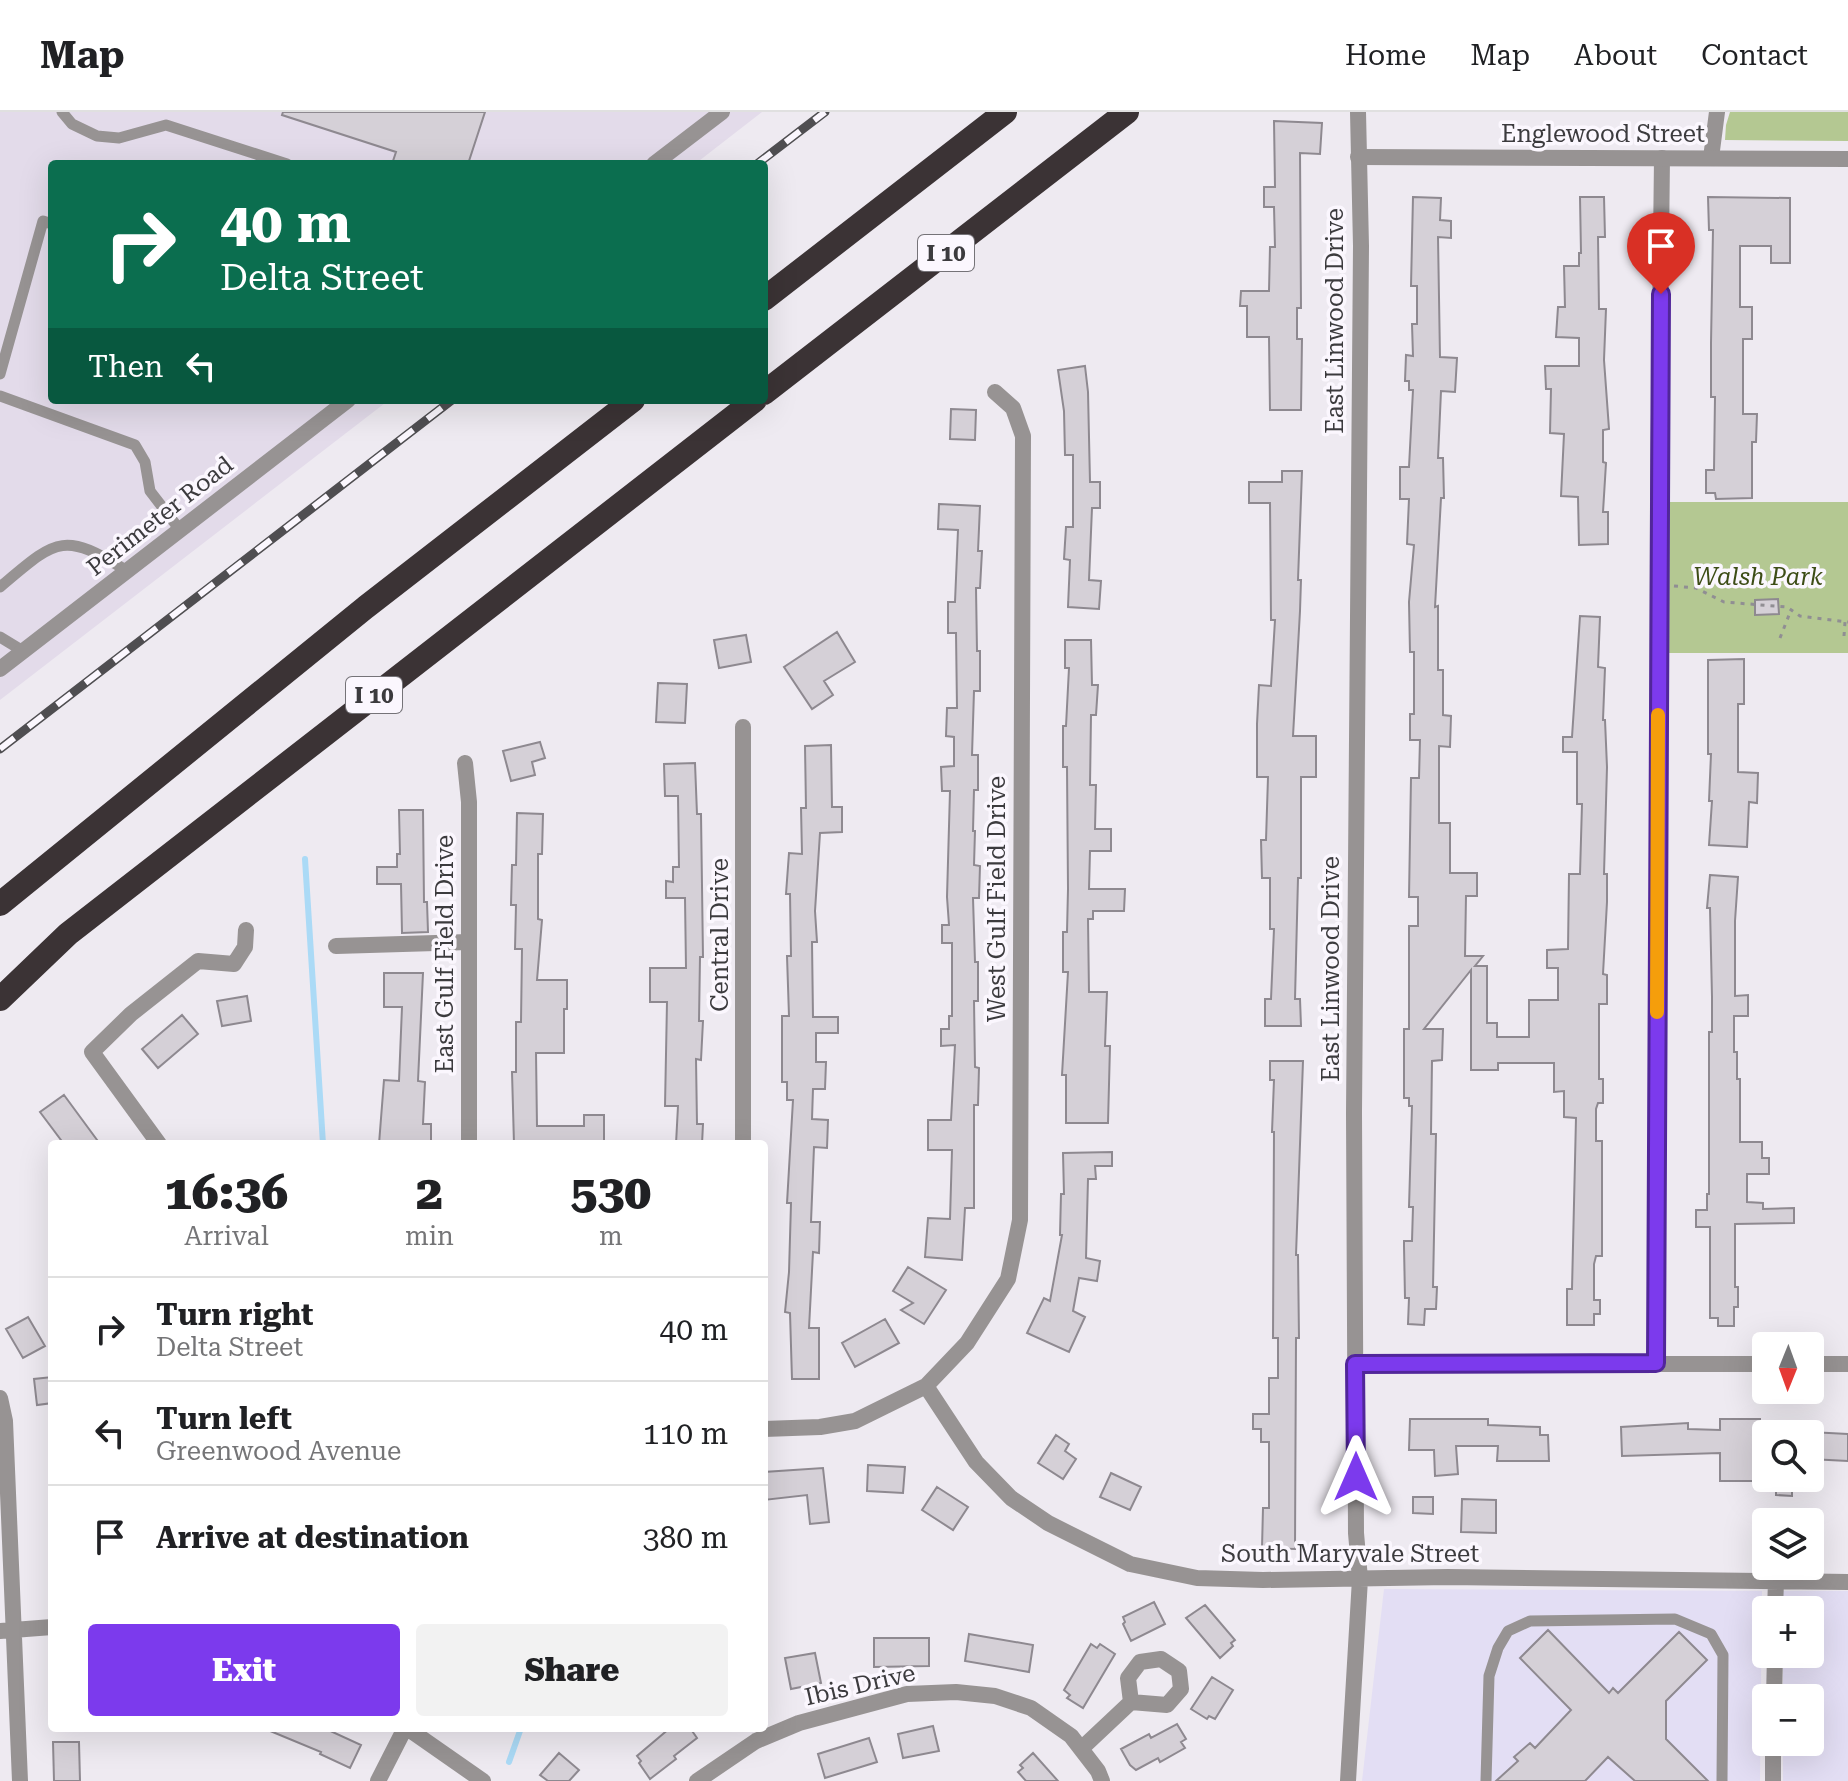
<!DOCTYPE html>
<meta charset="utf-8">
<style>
:root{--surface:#fff;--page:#f2f2f2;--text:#202124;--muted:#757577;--line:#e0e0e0;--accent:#7c3aed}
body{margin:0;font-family:"Roboto Serif",serif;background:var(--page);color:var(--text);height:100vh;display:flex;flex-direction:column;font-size:30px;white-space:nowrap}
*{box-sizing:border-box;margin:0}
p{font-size:26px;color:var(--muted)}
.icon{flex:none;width:44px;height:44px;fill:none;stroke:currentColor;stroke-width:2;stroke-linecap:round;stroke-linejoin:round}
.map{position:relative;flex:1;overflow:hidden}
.drawer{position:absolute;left:48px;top:1028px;width:720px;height:592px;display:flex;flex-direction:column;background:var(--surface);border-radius:8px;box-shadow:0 8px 32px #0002}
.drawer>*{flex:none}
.guide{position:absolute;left:48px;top:48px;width:720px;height:244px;border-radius:8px;box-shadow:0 8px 32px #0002;background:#0b6e4f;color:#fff;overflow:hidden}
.needle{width:52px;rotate:181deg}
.fabs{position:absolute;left:1752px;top:1220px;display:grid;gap:16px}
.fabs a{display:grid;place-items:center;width:72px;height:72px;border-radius:8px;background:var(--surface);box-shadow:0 8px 32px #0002;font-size:40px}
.pin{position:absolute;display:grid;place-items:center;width:68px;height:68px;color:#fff;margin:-82px -34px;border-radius:50% 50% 50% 0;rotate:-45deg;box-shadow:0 0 8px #0007}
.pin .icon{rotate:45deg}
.me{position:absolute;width:88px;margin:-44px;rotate:0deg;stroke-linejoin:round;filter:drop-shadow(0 0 6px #0008)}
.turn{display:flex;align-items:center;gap:28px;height:168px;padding:0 40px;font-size:36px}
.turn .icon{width:104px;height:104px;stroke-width:2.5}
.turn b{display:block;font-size:56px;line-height:68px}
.then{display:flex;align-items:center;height:76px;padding:0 40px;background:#0003;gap:16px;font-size:30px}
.eta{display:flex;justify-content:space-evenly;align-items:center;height:136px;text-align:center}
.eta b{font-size:48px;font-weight:800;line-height:56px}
.button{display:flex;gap:16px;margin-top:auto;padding:16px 40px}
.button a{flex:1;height:92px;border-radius:8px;background:var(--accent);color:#fff;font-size:32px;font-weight:800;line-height:92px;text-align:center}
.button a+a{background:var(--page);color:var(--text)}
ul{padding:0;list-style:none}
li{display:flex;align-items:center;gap:24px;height:104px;padding:0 40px;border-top:2px solid var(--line)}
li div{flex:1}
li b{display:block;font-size:30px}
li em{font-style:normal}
header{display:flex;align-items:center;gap:48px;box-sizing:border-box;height:112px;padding:0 40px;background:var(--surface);border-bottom:2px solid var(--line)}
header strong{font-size:38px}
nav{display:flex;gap:44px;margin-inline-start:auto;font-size:28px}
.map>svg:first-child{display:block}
.built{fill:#e3dbea}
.education{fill:#e3def4}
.green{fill:#b4c892}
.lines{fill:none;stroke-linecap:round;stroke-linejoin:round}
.stream{stroke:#abdaf6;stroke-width:6}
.building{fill:#d5d0d7;stroke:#8e8990;stroke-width:2}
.path{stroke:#908e93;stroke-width:3;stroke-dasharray:4 6;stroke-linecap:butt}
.service{stroke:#979393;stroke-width:11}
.minor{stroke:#979393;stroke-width:16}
.tertiary{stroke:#979393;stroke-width:16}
.motorway{stroke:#3b3335;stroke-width:24}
.rail-casing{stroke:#4f4e51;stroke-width:9}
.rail{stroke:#fbf7fe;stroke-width:6;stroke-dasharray:18;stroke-linecap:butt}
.route-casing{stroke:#51269a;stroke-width:20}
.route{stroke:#7c3aed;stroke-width:14}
.slow{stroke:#f59e0b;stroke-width:14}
.labels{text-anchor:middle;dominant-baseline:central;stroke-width:7;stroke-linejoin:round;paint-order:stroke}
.shield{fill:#fbf7fe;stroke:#757378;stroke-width:2}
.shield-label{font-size:22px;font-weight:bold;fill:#3c3b3e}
.street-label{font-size:24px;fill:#3c3b3e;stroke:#fbf7fe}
.park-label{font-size:24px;font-style:italic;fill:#3d4d16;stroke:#fbf7fe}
</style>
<header>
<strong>Map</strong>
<nav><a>Home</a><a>Map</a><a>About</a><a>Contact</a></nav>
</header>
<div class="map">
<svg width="1848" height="1669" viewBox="0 0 1848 1669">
<rect width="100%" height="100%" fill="#eeeaf1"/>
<!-- built -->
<path class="built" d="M0,0H762L695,52H52V288H389L0,588Z"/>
<!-- education -->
<path class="education" d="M1384,1477L1762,1479L1760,1669H1362Z
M1783,1479H1848V1669H1783V1630H1810V1586H1783V1542H1810V1498H1783Z"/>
<!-- green -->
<path class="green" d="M1730,0H1848V29L1725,28L1726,13Z
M1668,390H1848V541H1668Z"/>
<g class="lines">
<!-- stream -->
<path class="stream" d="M305,747L323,1032
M509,1650L521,1616"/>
</g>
<!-- building -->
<path class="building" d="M283,0H485L468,52H392L396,40L282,3Z
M1274,9L1322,11L1320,42L1300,41L1301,196H1297V227H1302L1301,298H1270L1269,225H1247V194H1240L1241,179H1269L1270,135H1275L1274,95H1264V75H1275Z
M1413,85L1441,86L1440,108L1451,109V126L1438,125L1440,245L1457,246L1455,280L1441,279L1438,346H1443L1444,386H1441L1435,495L1438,494V558H1443V603L1451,604L1450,635L1439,634V711H1450V761H1477V784H1466L1465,844H1483L1475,854H1487V911H1497V925H1529V888H1558V856H1547V838L1568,837L1569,762H1580L1582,692H1577V640H1563V625H1572L1580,504L1600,505L1598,555L1605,556L1603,608H1605L1607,655L1604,762H1607V790L1603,862L1607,863V892H1599V967H1603V991H1598L1596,997V1029H1602V1144H1596L1594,1152V1188H1600V1202H1594V1213H1567V1177H1572L1576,1006L1564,1005V979L1554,980V951H1498V958H1471V858L1424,917H1443L1442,948L1432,949L1431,1022H1436L1433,1175H1437L1436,1197H1425L1424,1213L1408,1212L1409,1186H1405L1404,1134V1129H1412L1413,1095H1409L1412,994H1409V986H1404V917H1409V814H1418V785H1409L1411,666H1419L1420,628H1410V602H1414V540H1410L1409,490L1414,433L1407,432L1409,387H1400V355H1409L1413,278H1409V269H1405L1406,243L1413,244L1412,212H1417V174H1411Z
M1580,85H1604L1605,125H1598L1599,197H1606L1604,248L1609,317L1603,318V350L1606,351L1603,400H1608V432L1579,433L1578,385L1561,384L1564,322L1550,321L1551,277H1546L1545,254H1579V226L1556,225L1558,195H1565L1564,154H1579V141H1581Z
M1708,85L1790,86V151H1771V134H1740V195H1752V227H1743V302H1757L1756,330H1752V386L1716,387L1715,381H1706V358H1714L1715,285H1711V231L1713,118H1709Z
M1085,254L1088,280L1090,370H1100V396H1092L1089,468L1101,469L1099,497L1068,495L1070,448L1064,447L1066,415H1073V343H1065L1064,299L1058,258Z
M951,297L976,298L975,328L950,327Z
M1282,359H1302L1298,468H1301L1300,499L1293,624H1316V665H1301V766H1298L1295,887H1300L1301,914H1265V887H1271L1274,817H1270V766H1262L1261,728H1266L1268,665H1257V612L1259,573L1271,574L1275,508H1271L1270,391H1249V370H1282Z
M939,392L980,394L978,439H982L980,476H976L977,539H980V579H974L972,643H978V678H974L973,719H975L974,753L980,754L979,786H973L975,850H978V889H974L975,955L979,956L978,993H974V1096H965L962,1148L925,1145L928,1106L950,1107L952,1038H928V1008H951L955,933L941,934V917H949V904H952V831H942V813H949L947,785L950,679H942L941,655L954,654V625L946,624L947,596H957L956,521H948V490H955L958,418L938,417Z
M1778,487L1779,502L1755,503V488Z
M837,520L855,550L824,569L833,583L812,597L784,555Z
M746,523L751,550L719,556L714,528Z
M1065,528H1091L1092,573H1098L1096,603H1091L1090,673H1096L1095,717H1111V739H1090L1089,777H1125L1124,799H1093V807H1088L1089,880H1107L1105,934H1110L1108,1011H1066V963H1062L1068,860H1063V820H1067L1068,777L1067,655H1063V614H1066L1069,556H1065Z
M1744,547V592H1738V660L1758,661L1757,691L1749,690L1747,735L1709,733L1712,689H1709L1711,642H1708V548Z
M658,571L687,572L685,611L656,610Z
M540,630L545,646L532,650L535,663L511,669L503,639Z
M831,633L832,695H842V720L820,721L815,799L817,830H812L813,905H838V921H816V950H826L825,977H813L812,1007L828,1008L827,1036L814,1035L811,1110H820L819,1141L813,1140L809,1216H819V1267H792L790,1201L785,1200L789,1160L791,1091H787L793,988H787V970H782V904H789L787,844H791L790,782H786L789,741L802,742L801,696H806L805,634Z
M695,651L697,702H701L703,845H700L699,909H703L701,948L696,947L697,1012H703L702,1032H676L678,994H665L667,890H650V856H686L685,786H666V769L673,770V755H679L678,684H665L664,652Z
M399,698H423L424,790H427L428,820L402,821L401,772H377V755H397V742H400Z
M517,701L543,702L542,742H538V807L542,808L537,868H567V897H564V941H536L537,1014H584V1003H604V1032H514L512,960H516V910H521L522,837H515L516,793H511L512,753H516Z
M1710,763L1738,765L1735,809V884L1748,883V904H1734V940H1737V967H1740V1030H1762V1046H1769V1062H1747V1090L1763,1091V1097L1794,1096V1111L1735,1112V1175H1738V1195H1734V1214H1718V1206H1710V1115H1696V1098H1707V1082H1709V920H1712V885L1710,796H1707Z
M384,861H423L418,969L425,970L423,1012H431V1032H379L384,968L399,969L402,895H384Z
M247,884L251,909L222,914L217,889Z
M182,903L198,922L158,956L142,937Z
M1270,949H1303L1296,1143H1298L1299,1226H1296L1295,1437L1262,1436L1263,1396H1269V1330H1261V1317H1253V1302H1269V1266H1278V1226H1273L1274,1020H1272L1274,968H1270Z
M64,983L100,1032H64L40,1000Z
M1112,1040V1054H1095L1096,1067H1088L1086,1146L1100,1149L1097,1169L1079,1166L1073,1199L1085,1205L1069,1240L1027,1221L1044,1186L1050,1189L1062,1123H1060L1061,1082H1064L1063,1041Z
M908,1155L946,1178L924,1212L901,1198L913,1191L893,1179Z
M28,1205L45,1234L23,1246L6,1217Z
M885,1207L899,1231L855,1255L842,1231Z
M52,1265V1291L37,1293L34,1267Z
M1410,1307H1488V1313L1540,1315V1323H1548L1549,1349H1497L1498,1334H1456L1458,1362L1435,1364L1434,1338H1409Z
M1720,1307H1760L1761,1369H1720V1341L1622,1344L1621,1315L1688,1311V1317L1720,1318Z
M1810,1320L1848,1322V1349L1810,1347Z
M1056,1323L1069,1332L1065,1339L1076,1347L1063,1367L1038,1351Z
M868,1353L905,1355L903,1381L867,1379Z
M823,1356L829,1410L810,1412L807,1383L764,1388V1360Z
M1111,1361L1141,1375L1130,1398L1100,1385Z
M1776,1366H1792V1384L1776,1383Z
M937,1375L968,1395L953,1418L922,1398Z
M1413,1385H1433V1402L1413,1401Z
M1462,1387L1496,1388V1421L1461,1420Z
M1154,1490L1165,1512L1131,1529L1123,1512L1125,1510L1123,1505Z
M1205,1493L1235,1528L1231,1531L1233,1534L1220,1546L1186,1506Z
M1548,1518L1609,1581L1613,1576L1618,1581L1679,1520L1707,1548L1666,1589V1627L1708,1669H1635L1608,1645L1585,1669H1496L1518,1649L1514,1645L1530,1631L1535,1636L1571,1598L1520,1546Z
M969,1522L1033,1533L1029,1560L965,1549Z
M874,1526H929V1554L874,1555Z
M1091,1532L1097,1536L1100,1532L1115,1542L1083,1596L1067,1586L1070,1583L1064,1578Z
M815,1541L821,1571L791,1577L785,1546Z
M1212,1565L1233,1578L1215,1607L1209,1604L1207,1607L1191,1597Z
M1177,1612L1186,1627L1181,1630L1185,1636L1160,1650L1158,1646L1136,1658L1130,1653L1121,1637L1149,1622L1151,1626Z
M933,1614L939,1639L903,1646L898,1622Z
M263,1616H324L361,1633L350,1656L320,1642L321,1640Z
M670,1616H690L697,1626L674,1644L676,1647L650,1667L639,1651L641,1649L637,1644Z
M869,1626L877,1650L825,1666L818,1642Z
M53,1630H79L80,1669H54Z
M559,1641L579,1658L569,1669H548L540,1663Z
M1033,1641L1058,1669H1026L1018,1660L1023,1656L1020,1653Z"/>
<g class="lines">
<!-- path -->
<path class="path" d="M1674,474L1696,476L1724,490L1787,495L1800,504L1848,510
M1844,524L1845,510
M1780,526L1791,498"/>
<!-- service -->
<path class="service" d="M62,0L72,12L97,24L119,26L166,13L287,52
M0,262L43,109L52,112
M0,284L135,333L145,350L150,379L180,418
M0,475C56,428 62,418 127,459
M0,525L23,539
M1486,1669L1489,1564L1498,1536L1508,1519L1530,1509L1675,1507L1711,1522L1723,1543L1722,1669"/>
<!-- minor -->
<path class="minor" d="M1711,46L1717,0
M654,52L722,0
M0,557L348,288
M743,615V1032
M465,651L469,690V1032
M336,834L469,830
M159,1032L92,940L131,902L198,849L234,852L245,835L246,818
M1656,1251L1658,389L1662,46
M1355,1252H1766
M1810,1252H1848
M926,1274L976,1350L1011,1386L1048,1411L1130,1452L1197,1466L1263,1468L1448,1465L1848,1470
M0,1286L5,1309L20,1669
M764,1317L820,1315L855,1309L926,1274L967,1231L1008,1167L1020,1108L1023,324L1013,296L995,280
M1775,1498L1776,1469
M0,1519L52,1515
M1161,1547L1179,1559L1181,1577L1167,1593L1131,1590L1128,1566L1140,1550Z
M1774,1586L1775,1542
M407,1616L483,1669
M1081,1637L1131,1590
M378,1669L405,1616
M697,1669L756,1629L799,1611L907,1582L956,1580L995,1584L1031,1596L1071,1624L1098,1659L1102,1669
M1348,1669L1360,1467L1356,1421L1354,1001L1361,134L1358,0
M1773,1669V1630"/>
<!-- tertiary -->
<path class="tertiary" d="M1358,45L1848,47"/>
<!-- motorway -->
<path class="motorway" d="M764,187L1005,0
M764,281L1127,0
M0,792L366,495L633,288
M0,887L68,822L755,288"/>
<defs>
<path id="rail" d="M757,52L825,0
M0,637L452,288"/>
</defs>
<!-- rail casing -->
<use href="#rail" class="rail-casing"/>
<!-- rail -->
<use href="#rail" class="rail"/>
</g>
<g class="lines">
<defs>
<path id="route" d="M1356,1365L1355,1252L1656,1251L1661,182"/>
</defs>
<!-- route casing -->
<use href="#route" class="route-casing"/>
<!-- route -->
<use href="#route" class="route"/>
<!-- slow -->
<path class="slow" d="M1657,900L1658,603"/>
</g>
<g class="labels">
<!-- shield labels -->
<g class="shield">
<rect x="918" y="123" width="56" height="36" rx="6"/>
<rect x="346" y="565" width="56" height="36" rx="6"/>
</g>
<g class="shield-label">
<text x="946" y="141">I 10</text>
<text x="374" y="583">I 10</text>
</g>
<!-- street labels -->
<g class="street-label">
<text x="1603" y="22">Englewood Street</text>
<text transform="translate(1335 209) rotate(-90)">East Linwood Drive</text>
<text transform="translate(160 404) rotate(-38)">Perimeter Road</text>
<text transform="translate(997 787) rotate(-90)">West Gulf Field Drive</text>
<text transform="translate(720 823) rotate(-90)">Central Drive</text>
<text transform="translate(445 842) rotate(-90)">East Gulf Field Drive</text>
<text transform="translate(1331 857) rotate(-90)">East Linwood Drive</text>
<text x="1350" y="1442">South Maryvale Street</text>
<text transform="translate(860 1573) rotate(-13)">Ibis Drive</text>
</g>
<!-- park labels -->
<g class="park-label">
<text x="1758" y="465">Walsh Park</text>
</g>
</g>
</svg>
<div class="fabs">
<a><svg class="needle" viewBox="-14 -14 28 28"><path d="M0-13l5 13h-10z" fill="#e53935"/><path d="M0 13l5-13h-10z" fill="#757577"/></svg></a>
<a><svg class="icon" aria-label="search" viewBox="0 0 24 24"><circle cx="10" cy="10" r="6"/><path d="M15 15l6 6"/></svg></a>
<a><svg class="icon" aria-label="layers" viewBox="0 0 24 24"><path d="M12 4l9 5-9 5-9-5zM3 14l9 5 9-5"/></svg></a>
<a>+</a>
<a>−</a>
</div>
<div class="pin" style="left:1661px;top:182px;background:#d93025"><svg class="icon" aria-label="arrive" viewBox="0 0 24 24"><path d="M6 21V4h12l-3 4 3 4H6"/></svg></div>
<svg class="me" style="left:1356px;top:1365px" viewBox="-20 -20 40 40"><path d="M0-17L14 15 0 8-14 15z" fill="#7c3aed" stroke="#fff" stroke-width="4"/></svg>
<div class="guide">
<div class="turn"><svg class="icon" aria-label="right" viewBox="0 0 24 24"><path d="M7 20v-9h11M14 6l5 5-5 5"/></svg><div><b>40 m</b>Delta Street</div></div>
<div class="then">Then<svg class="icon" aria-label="left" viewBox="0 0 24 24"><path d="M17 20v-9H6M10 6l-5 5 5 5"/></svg></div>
</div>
<section class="drawer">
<div class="eta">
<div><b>16:36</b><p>Arrival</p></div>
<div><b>2</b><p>min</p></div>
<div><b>530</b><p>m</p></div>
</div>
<ul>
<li><svg class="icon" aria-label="right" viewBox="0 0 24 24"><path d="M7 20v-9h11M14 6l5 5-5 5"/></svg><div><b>Turn right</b><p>Delta Street</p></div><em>40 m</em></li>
<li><svg class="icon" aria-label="left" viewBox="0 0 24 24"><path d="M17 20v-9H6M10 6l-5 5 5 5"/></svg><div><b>Turn left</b><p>Greenwood Avenue</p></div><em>110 m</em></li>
<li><svg class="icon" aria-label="arrive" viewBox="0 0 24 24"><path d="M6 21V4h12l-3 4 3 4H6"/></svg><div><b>Arrive at destination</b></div><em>380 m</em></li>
</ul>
<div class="button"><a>Exit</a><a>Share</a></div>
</section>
</div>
